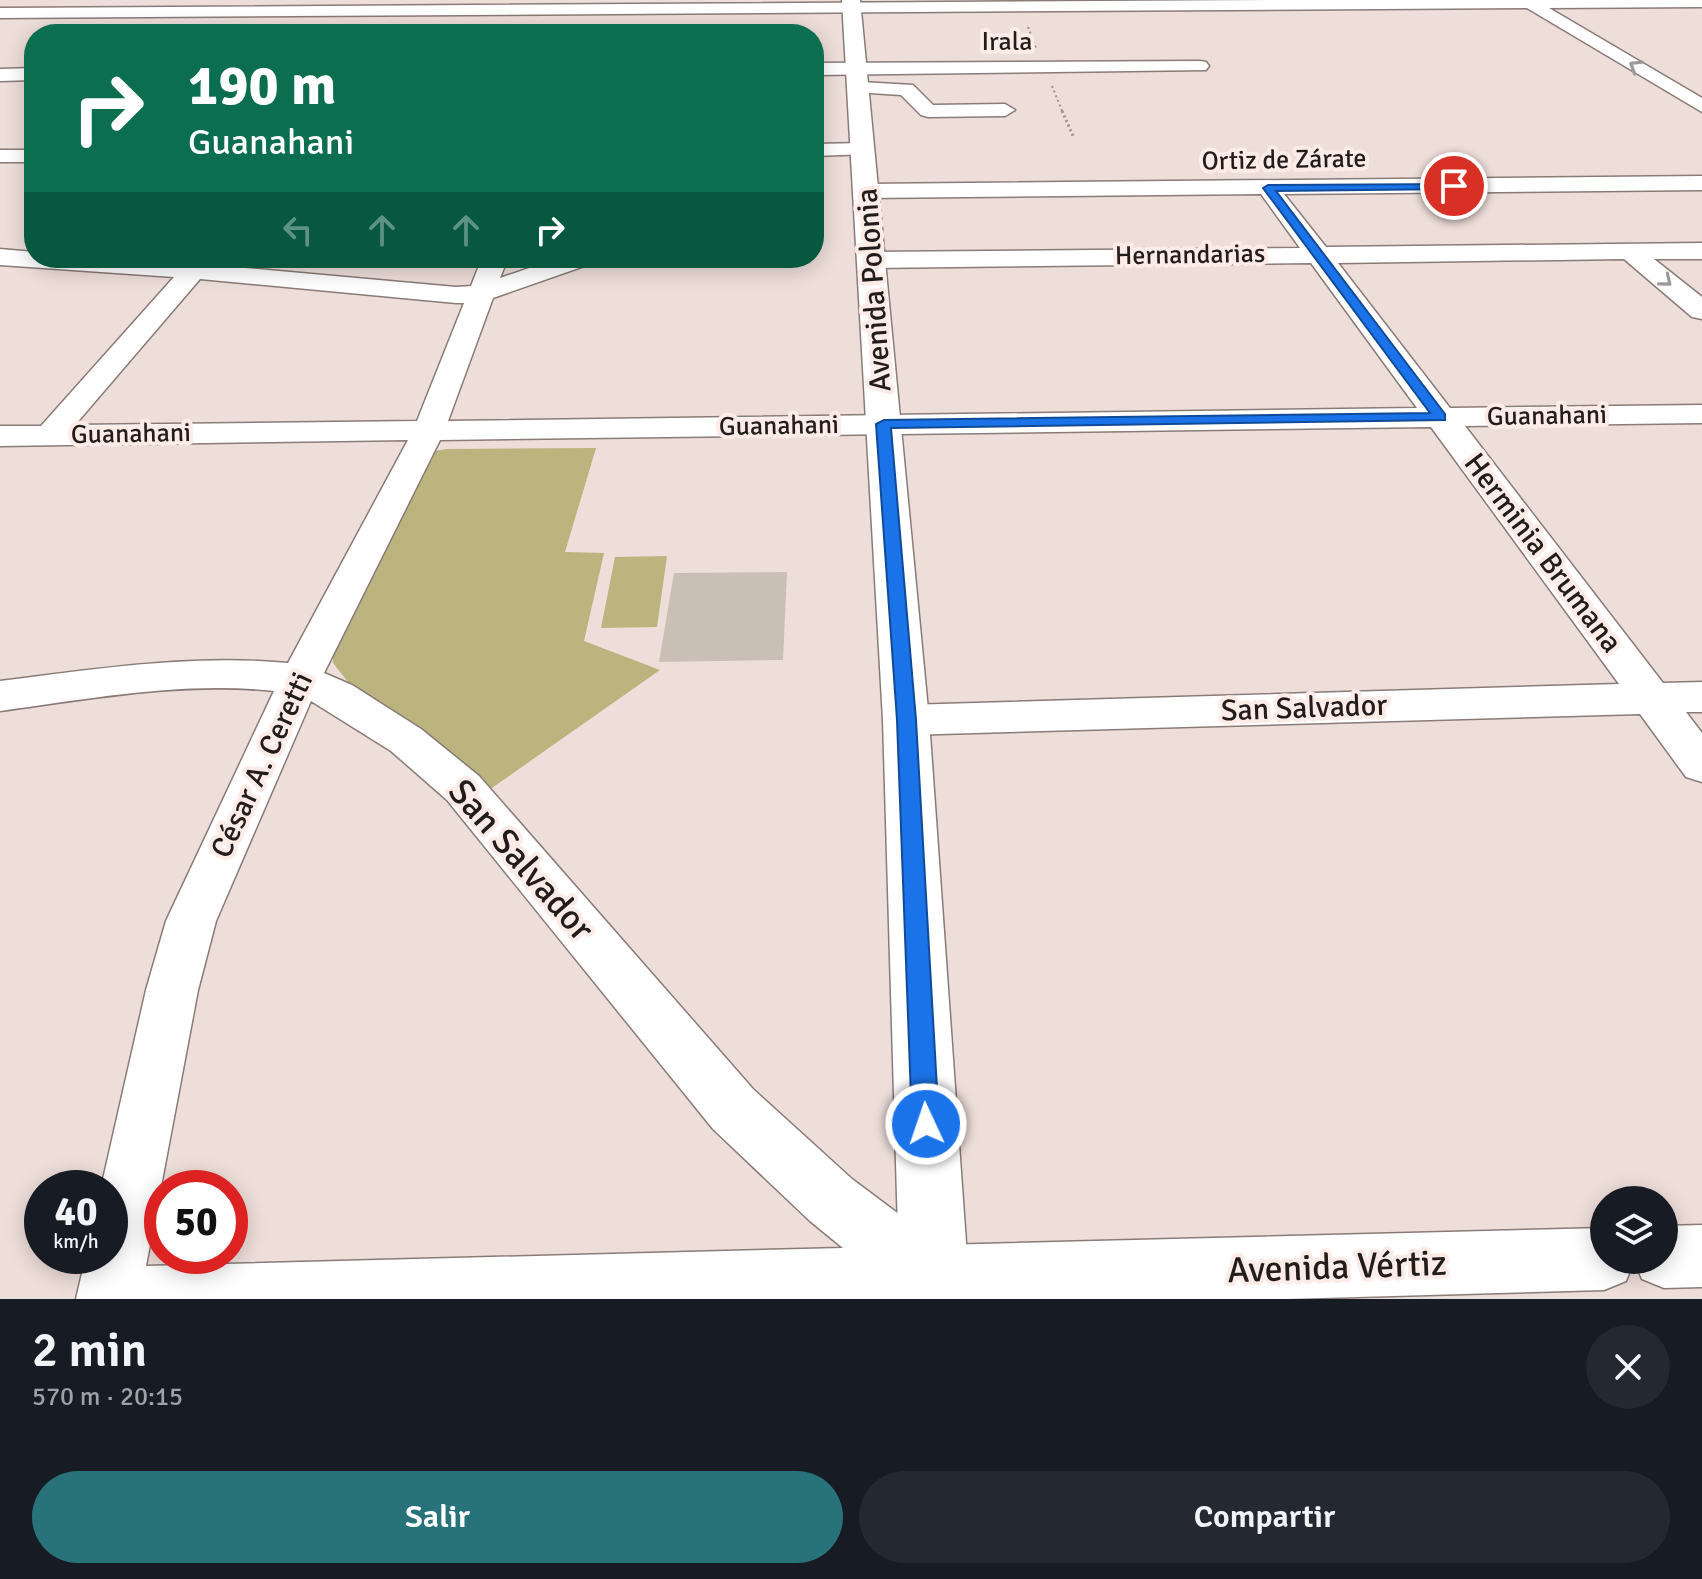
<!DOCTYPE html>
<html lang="es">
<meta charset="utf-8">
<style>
:root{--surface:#171b24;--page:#242831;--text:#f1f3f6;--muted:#9ea1a6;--accent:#287279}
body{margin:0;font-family:Signika,sans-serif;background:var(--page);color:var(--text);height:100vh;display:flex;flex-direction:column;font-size:30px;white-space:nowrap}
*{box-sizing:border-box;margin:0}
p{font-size:26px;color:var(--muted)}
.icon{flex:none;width:44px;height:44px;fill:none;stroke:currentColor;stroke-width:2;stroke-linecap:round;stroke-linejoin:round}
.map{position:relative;height:1299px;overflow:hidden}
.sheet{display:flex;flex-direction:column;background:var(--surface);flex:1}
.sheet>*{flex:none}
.guide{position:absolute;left:24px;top:24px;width:800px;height:244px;border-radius:32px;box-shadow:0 4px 20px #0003;background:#0b6e4f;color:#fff;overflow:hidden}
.fabs{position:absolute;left:1590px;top:1186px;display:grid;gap:16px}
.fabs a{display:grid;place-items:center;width:88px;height:88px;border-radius:50%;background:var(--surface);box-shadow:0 4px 20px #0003;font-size:40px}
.speed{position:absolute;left:24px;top:1170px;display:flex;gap:16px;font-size:40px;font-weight:700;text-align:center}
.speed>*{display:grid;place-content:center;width:104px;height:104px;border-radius:50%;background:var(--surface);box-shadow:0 4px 20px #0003;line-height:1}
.speed small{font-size:20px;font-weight:400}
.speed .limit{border:12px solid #d22;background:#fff;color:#111}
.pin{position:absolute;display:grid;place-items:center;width:68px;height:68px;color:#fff;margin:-34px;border:4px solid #fff;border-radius:50%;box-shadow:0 2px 8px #0007}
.me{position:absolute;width:88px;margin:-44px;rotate:357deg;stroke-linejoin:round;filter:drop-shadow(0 0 6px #0008)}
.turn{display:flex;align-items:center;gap:28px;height:168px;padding:0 32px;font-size:36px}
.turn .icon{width:104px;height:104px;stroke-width:2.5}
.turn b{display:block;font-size:56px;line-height:68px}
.lanes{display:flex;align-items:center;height:76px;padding:0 32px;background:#0003;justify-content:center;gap:40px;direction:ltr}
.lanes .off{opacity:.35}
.round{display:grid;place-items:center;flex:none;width:84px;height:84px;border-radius:42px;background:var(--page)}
.headline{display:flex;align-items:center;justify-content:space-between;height:136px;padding:0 32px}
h1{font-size:48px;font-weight:600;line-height:60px}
.primary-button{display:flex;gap:16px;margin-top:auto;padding:16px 32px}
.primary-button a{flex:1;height:92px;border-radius:48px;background:var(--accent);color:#fff;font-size:32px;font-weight:600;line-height:92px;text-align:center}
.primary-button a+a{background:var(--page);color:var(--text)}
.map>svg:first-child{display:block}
.green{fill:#bbb47e}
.building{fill:#cabfb4}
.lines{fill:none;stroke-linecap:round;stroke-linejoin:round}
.minor-casing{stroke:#897b77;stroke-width:3}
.major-casing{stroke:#897b77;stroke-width:3}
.path-far1{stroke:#9d918e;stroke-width:2;stroke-dasharray:2 3;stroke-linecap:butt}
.path{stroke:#9d918e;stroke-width:3;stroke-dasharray:2 3;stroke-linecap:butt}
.minor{fill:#fff;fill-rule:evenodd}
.major{fill:#fff;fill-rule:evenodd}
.oneway{stroke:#9c9998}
.route{fill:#1a73e8;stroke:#114b97;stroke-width:2}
.labels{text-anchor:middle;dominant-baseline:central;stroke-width:8;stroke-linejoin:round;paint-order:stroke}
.far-street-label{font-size:26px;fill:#221d1b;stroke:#fcebe7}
.street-label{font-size:30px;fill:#221d1b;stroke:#fcebe7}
.near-street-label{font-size:36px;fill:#221d1b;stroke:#fcebe7}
</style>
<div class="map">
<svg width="1702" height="1299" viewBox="0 0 1702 1299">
<rect width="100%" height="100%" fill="#eededa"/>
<!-- green -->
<path class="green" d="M596,448L565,552L604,553L584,641L660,670L489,790L392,711L348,682L333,663V654L434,451L447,449Z
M667,556L657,627L601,628L615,557Z"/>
<!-- building -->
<path class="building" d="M787,572L783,660L659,662L674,573Z"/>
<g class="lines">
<defs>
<path id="minor" d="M1270,0H1702V7L1549,8L1702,98V112L1527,8L0,18V8Z
M1200,61L1206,62L1209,66L1206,70L814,75V63Z
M34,68V80L0,81V69Z
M861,82L913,85L933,105L1005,104L1015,110L1005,116L928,117L921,115L901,95L854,92L851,88Z
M862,143L870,144L873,149L870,154L814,156V144Z
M0,150H34V162H0Z
M1702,176V190L1284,194L1326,247L1702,243V259H1654L1702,297V319L1692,317L1624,259L1338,263L1450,408L1702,405V423L1465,426L1663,683L1702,682V712H1686L1702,733V782L1686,777L1640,714L906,735L891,731L885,720L891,709L906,705L1619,684L1431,427L440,440L324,673L352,685L421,729L479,776L753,1089L852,1179L940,1245L1604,1228V1260H1664V1226L1702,1225V1287L1664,1288L1642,1279L1634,1261L1626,1281L1604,1290L1287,1299H76L86,1256H110V1188H101L146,990L166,921L274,691C184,681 89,699 0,711V681C95,669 192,654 288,663L408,440L0,446V426H41L174,277L0,265V249L34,252V258H121L187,263L191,258H218L213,265L456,287L471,286L482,258H508L500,278L559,258H597L593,263L493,298L448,421L1417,408L1311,263L871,268L862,265L858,260L862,255L871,252L1300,248L1261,194L867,198L859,196L856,191L859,186L867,184ZM200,279L456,303H464L417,421L75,425ZM311,701L391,751L447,800L713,1129L810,1221L843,1248L146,1266L198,990L216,921Z"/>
<path id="major" d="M842,0H860L929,720L970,1299H900L883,720Z"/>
</defs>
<!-- minor casing -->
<use href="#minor" class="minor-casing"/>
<!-- major casing -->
<use href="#major" class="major-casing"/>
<!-- path-far1 -->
<path class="path-far1" d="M1028,27L1036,48
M1052,86L1063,113"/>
<!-- path -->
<path class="path" d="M1062,111L1074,138"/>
<!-- minor -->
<use href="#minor" class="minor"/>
<!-- major -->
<use href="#major" class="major"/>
</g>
<!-- one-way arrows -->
<defs><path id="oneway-chevron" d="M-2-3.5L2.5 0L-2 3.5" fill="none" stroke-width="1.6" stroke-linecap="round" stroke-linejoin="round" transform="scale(2)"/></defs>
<g class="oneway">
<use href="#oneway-chevron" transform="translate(1635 66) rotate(-149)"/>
<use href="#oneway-chevron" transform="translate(1666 281) rotate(39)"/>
</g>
<!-- route -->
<path class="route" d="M1458,184V188L1454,189L1276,191L1445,414V420L891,428L916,720L939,1124L935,1133L926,1137L916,1133L912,1124L897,720L876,424L884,420L1430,413L1263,188L1268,185Z"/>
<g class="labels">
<!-- far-street labels -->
<g class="far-street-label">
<text x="1007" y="42">Irala</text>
<text transform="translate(1284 160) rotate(-1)">Ortiz de Zárate</text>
<text transform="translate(1190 255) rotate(-1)">Hernandarias</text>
<text transform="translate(1547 416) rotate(-1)">Guanahani</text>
<text transform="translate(779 426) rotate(-1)">Guanahani</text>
<text transform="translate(131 434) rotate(-1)">Guanahani</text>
</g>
<!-- street labels -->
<g class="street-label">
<text transform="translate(874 290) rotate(-94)">Avenida Polonia</text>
<text transform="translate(1543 553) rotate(53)">Herminia Brumana</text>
<text transform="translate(1304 708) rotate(-2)">San Salvador</text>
<text transform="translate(262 765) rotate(-65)">César A. Ceretti</text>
</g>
<!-- near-street labels -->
<g class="near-street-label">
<text transform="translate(521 860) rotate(49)">San Salvador</text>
<text transform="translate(1337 1267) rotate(-2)">Avenida Vértiz</text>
</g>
</g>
</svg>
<div class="fabs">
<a><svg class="icon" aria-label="layers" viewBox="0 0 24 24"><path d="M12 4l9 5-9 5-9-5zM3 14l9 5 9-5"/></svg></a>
</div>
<div class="speed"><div>40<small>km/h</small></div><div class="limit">50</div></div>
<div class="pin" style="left:1454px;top:186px;background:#d93025"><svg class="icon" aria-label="arrive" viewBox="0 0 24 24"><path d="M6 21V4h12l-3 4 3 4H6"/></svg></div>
<svg class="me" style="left:926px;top:1124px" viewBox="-20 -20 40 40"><circle r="17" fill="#1a73e8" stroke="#fff" stroke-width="3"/><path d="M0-11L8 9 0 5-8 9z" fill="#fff"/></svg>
<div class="guide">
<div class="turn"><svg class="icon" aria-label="right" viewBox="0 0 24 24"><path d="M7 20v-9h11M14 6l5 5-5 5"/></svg><div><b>190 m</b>Guanahani</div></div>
<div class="lanes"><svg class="icon off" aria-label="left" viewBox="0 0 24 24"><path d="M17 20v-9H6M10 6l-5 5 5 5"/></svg><svg class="icon off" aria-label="ahead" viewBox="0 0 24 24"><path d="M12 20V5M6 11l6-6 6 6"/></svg><svg class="icon off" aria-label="ahead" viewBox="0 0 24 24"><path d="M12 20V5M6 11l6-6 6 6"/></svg><svg class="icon" aria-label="right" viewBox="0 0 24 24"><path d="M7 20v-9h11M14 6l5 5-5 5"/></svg></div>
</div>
</div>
<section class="sheet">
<div class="headline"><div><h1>2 min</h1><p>570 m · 20:15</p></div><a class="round"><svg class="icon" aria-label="close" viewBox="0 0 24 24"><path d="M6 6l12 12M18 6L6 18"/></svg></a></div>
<div class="primary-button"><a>Salir</a><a>Compartir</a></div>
</section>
